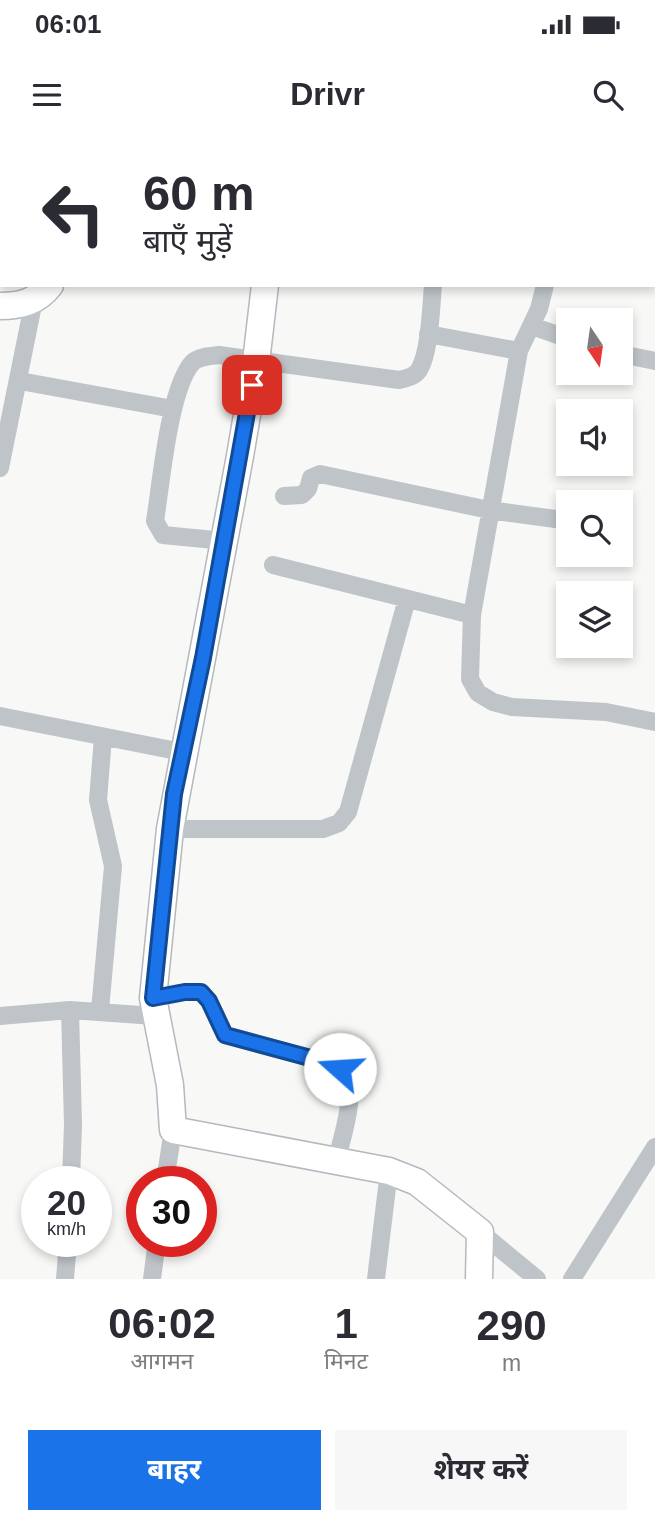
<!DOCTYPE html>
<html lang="hi">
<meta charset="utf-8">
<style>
:root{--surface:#fff;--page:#f7f7f7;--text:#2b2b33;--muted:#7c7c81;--accent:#1a73e8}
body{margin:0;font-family:Arial,"Noto Sans Devanagari",sans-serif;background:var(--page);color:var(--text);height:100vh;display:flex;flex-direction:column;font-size:26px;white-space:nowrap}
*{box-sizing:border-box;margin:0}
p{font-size:23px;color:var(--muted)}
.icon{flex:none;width:38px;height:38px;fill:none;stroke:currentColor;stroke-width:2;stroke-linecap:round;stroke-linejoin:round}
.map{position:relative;height:1139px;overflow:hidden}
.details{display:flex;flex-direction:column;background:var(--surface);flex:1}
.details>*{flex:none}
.top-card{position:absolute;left:0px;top:0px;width:656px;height:147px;box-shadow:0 4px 10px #0003;background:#fff;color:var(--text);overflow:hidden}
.needle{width:46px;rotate:167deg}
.tools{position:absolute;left:556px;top:168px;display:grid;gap:14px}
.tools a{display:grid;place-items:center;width:77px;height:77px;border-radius:0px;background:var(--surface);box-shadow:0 4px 10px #0003;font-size:35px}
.speed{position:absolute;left:21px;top:1026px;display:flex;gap:14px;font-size:35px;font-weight:700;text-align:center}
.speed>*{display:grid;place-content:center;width:91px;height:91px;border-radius:50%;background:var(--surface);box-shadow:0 4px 10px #0003;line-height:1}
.speed small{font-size:18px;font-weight:400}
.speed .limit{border:10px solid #d22;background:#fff;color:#111}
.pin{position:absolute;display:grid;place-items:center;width:60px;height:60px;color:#fff;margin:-30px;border-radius:14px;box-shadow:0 4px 10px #0006}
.me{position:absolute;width:77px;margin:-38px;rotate:289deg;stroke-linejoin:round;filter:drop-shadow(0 0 5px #0008)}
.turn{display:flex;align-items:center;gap:24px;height:147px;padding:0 28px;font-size:32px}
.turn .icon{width:91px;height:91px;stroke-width:2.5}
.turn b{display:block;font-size:49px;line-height:60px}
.eta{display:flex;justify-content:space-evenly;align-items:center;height:119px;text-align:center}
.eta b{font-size:42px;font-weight:700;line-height:49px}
.action{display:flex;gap:14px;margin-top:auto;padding:14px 28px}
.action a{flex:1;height:80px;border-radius:0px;background:var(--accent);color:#fff;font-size:28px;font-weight:700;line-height:80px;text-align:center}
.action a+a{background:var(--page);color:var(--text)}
.status{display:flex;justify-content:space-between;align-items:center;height:49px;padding:0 35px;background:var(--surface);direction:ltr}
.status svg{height:19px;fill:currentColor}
header{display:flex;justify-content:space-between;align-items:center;height:91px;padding:0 28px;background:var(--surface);font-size:32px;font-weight:700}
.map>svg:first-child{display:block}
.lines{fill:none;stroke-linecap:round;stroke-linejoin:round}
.secondary-casing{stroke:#b4b9be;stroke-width:29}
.street{stroke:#bfc4c8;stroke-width:18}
.secondary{stroke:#fff;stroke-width:26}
.route-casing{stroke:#114b97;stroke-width:18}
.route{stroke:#1a73e8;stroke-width:12}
</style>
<div class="status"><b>06:01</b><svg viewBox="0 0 49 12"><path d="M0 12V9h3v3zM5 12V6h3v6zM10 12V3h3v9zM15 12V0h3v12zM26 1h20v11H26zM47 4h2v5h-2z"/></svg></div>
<header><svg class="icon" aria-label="menu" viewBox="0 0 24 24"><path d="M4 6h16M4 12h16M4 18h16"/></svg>Drivr<svg class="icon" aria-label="search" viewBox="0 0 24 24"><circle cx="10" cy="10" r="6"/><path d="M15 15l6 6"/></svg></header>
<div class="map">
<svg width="655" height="1139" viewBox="0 0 655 1139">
<rect width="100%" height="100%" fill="#f8f8f6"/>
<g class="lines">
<defs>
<path id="secondary" d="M257,0V2
M265,145L256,222L240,316L170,689L153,858L170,945L173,990L389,1031L417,1042L480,1092L479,1139
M0,166C20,166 37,162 50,145"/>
</defs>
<!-- secondary casing -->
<use href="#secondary" class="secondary-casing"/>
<!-- street -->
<path class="street" d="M364,0L371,2
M581,2V0
M654,24H655
M654,130H655
M545,145L539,169L519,211L472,475L470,539L478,553L493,562L512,567L606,572L655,582
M532,186L569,199
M428,194L519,211
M621,214L655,221
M20,241L173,269
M0,328L34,160
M284,356L302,355L308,349L311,338L320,334L489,370L563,380
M225,401L163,395L155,381C161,345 169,247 193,222C200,216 211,216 219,215L399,240C407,238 414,237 419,230C430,212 431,167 433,145
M273,425L472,475
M0,576L182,612
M170,689H323L339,683L348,672L407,459
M153,858L185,852H201L209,861L225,895L325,922C329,924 336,926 340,930C361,948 341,997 337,1020
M70,870L73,984L71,1041
M100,870L113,726L98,660L103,597
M0,876L70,870L155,876
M165,1041L173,990
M480,1092L537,1139
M65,1139L68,1101
M152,1139L157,1101
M376,1139L389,1031
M572,1139L655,1007"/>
<!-- secondary -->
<use href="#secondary" class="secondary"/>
</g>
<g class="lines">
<defs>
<path id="route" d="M252,245L203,518L174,654L153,858L185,852H201L209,861L225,895L325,922L340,929"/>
</defs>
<!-- route casing -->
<use href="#route" class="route-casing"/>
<!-- route -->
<use href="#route" class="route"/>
</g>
</svg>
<div class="tools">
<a><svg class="needle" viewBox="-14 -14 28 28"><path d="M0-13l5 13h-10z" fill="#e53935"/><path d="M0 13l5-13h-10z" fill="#7c7c81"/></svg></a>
<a><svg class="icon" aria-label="sound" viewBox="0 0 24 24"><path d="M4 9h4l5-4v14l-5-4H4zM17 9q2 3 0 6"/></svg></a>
<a><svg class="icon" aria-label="search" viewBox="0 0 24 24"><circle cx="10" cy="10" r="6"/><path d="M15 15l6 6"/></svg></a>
<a><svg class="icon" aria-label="layers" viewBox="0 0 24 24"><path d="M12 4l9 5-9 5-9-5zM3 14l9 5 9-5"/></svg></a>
</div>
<div class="speed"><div>20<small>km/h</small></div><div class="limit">30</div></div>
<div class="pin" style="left:252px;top:245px;background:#d93025"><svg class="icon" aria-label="arrive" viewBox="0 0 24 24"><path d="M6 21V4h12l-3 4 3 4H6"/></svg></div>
<svg class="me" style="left:340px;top:929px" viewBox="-20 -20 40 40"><circle r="19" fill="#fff"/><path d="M0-13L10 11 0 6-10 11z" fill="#1a73e8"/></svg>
<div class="top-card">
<div class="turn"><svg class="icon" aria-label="left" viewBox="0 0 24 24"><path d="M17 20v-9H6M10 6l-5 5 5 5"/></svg><div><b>60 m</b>बाएँ मुड़ें</div></div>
</div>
</div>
<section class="details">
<div class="eta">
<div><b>06:02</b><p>आगमन</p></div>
<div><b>1</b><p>मिनट</p></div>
<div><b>290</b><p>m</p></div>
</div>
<div class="action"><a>बाहर</a><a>शेयर करें</a></div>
</section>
